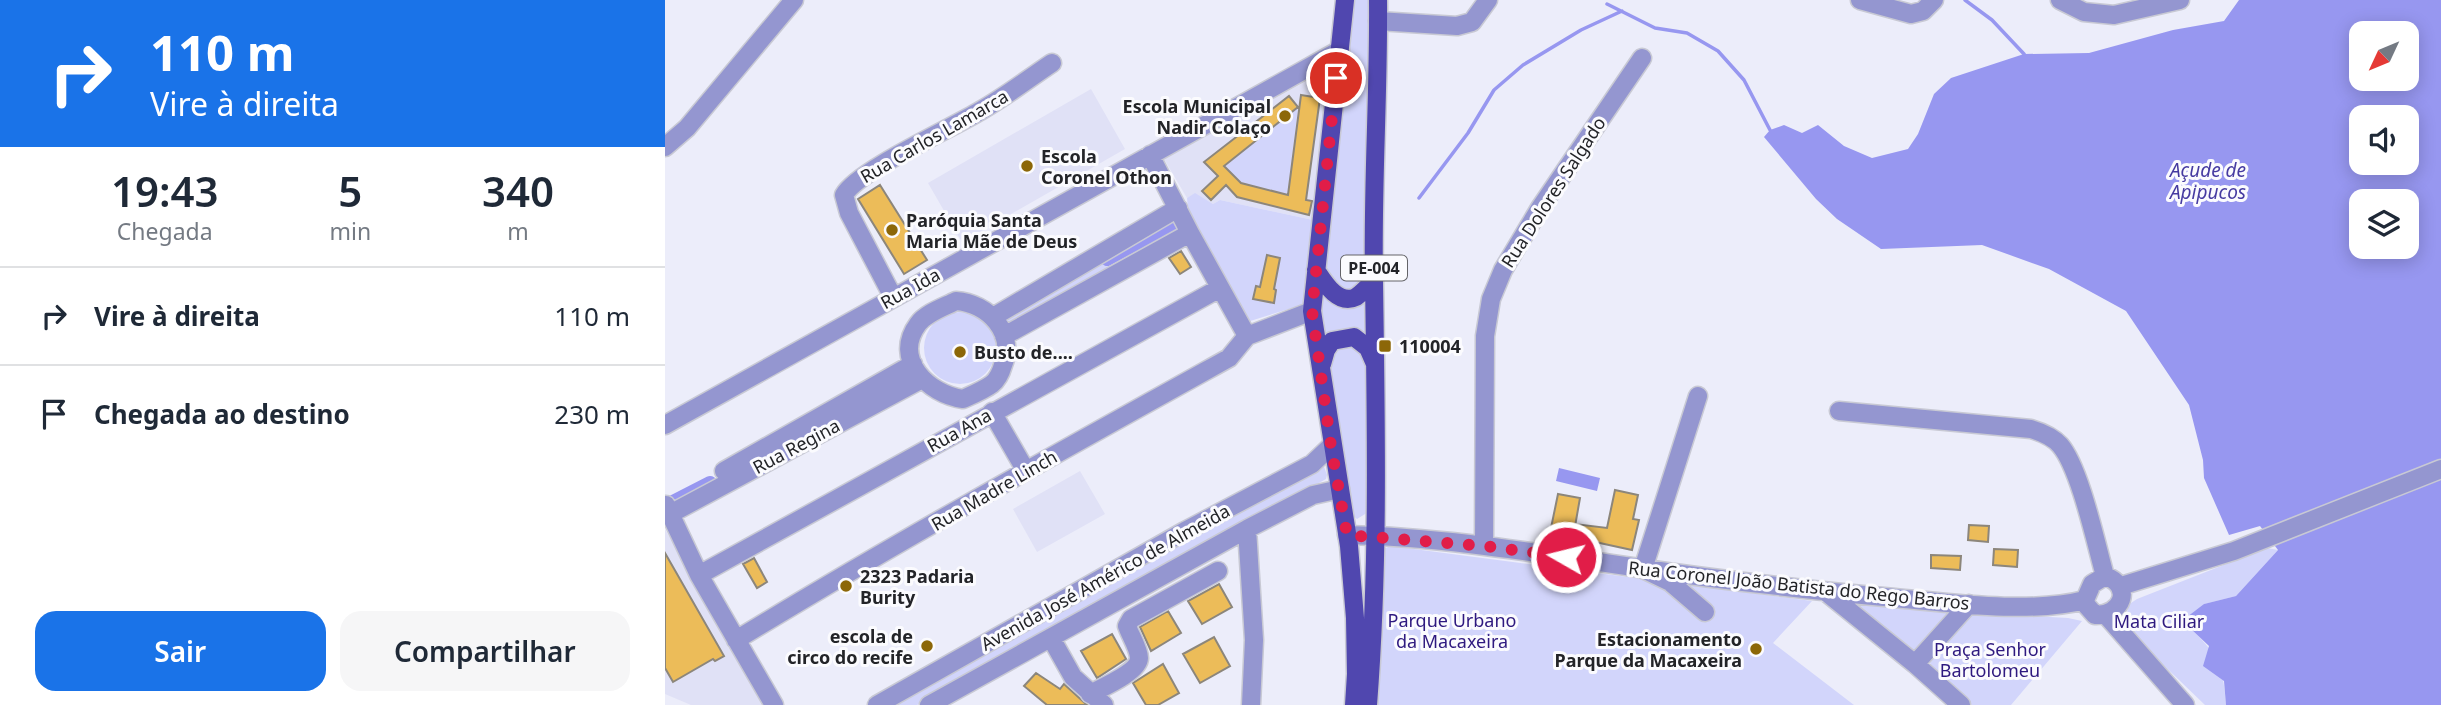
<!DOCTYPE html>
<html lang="pt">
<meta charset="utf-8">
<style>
:root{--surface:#fff;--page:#f6f6f7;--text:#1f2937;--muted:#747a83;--line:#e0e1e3;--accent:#1a73e8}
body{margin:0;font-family:"Noto Sans",sans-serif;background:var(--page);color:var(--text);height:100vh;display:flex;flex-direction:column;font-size:26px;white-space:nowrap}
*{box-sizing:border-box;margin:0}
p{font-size:23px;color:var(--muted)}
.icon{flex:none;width:38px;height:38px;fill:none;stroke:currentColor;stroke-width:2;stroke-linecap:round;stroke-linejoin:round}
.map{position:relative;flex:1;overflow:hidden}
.details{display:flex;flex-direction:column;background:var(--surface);width:665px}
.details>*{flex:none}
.top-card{background:#1a73e8;color:#fff;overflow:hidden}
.needle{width:46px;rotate:226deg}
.fabs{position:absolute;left:1684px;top:21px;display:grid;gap:14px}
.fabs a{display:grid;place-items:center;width:70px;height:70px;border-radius:14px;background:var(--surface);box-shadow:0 4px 18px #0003;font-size:35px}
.pin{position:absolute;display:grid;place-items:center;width:60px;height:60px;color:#fff;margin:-30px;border:4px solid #fff;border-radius:50%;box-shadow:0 2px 7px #0007}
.me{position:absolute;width:77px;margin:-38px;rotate:278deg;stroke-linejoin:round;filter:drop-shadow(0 0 5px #0008)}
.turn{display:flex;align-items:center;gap:24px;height:147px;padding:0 35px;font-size:32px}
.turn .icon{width:91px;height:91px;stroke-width:2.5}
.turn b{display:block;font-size:49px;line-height:60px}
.eta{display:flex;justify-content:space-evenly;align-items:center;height:119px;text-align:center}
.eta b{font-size:42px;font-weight:600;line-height:49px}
.primary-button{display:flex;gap:14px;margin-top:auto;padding:14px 35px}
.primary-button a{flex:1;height:80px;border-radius:21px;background:var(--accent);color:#fff;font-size:28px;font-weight:600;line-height:80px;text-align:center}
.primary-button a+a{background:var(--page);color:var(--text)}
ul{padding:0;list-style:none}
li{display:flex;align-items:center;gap:21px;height:98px;padding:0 35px;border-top:2px solid var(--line)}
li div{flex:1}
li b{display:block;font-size:26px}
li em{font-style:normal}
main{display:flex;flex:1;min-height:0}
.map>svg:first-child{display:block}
.built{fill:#e0e1f6}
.green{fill:#d2d5fb}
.water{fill:#9797f0;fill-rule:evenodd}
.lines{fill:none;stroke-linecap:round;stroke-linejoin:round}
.stream{stroke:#9797f0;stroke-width:3.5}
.canal{stroke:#9797f0;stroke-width:14}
.building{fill:#ecbc59;stroke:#8c867b;stroke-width:2}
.minor-casing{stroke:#c8c9d4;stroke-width:21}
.major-casing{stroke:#c8c9d4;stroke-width:21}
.minor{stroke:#9496d0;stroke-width:18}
.major{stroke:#5047af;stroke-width:18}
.route{stroke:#e11d48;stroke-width:12;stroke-dasharray:0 21.6}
.poi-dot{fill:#8c6708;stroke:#fbfbfe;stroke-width:2.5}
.labels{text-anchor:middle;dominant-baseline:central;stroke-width:6;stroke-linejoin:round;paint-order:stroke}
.shield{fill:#fbfbfe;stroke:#646468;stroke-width:2}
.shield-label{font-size:16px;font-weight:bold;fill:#232428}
.poi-label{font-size:18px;font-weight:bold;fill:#232428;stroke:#fbfbfe;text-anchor:start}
.street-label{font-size:18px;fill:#232428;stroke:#fbfbfe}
.park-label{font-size:18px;fill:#2e197f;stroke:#fbfbfe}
.water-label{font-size:19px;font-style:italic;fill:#463ba1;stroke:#fbfbfe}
</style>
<main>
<section class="details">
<div class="top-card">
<div class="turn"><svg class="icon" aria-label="right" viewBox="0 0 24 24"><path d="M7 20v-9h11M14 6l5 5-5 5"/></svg><div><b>110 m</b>Vire à direita</div></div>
</div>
<div class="eta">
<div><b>19:43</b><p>Chegada</p></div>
<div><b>5</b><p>min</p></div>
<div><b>340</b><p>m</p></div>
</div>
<ul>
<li><svg class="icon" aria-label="right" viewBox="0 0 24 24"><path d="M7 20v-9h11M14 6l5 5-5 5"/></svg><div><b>Vire à direita</b></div><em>110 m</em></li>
<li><svg class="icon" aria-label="arrive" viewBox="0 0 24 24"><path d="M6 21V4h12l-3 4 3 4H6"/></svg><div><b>Chegada ao destino</b></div><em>230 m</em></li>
</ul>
<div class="primary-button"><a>Sair</a><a>Compartilhar</a></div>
</section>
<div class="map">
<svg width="1776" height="705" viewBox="0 0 1776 705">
<rect width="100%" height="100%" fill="#ecedfa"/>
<!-- built -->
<path class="built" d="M665,68L670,73L648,220L555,200L548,204L530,194L522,198L499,159Z
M426,89L460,149L297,242L263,183Z
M415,471L440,514L372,552L348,509Z
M0,529L87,684L100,705H26L0,694Z"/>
<!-- green -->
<path class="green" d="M686,0H707L705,511L692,519L685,513L655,307Z
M633,107L623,195L575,183L560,166Z
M530,193L548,204L555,200L648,220L651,223L640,304L582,322L524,219L522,198Z
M512,211L519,226L338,333L328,317Z
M259 348a36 36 0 1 1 72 0a36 36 0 1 1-72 0Z
M658,464L662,475L661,479L252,705H220Z
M726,546L1147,601L1108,643L1189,705H707L718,549Z
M1602,548L1613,550L1571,596L1539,604L1527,630C1553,654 1559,671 1561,705H1540L1461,629L1463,605L1472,599Z
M1171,592L1298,604L1248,660Z
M1313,613L1403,618L1417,621L1346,705H1307L1270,674L1265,663L1267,657L1304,616Z"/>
<!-- water -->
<path class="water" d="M1574,0H1776V705H1561L1559,681L1538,666L1544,646L1527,630L1522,617L1539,604L1571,596L1613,550L1595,526L1564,535L1539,478L1538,460L1524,405L1461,311L1384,269L1317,245L1216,249L1172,219L1151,199L1099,137L1105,130L1119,125L1137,133L1153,125L1179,146L1207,158L1243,149L1253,134L1269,94L1286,78L1359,54L1424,53L1508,30L1559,21ZM1696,33H1741V79H1696ZM1696,117H1741V163H1696ZM1696,201H1741V247H1696Z
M894,468L935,478L932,491L891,481Z"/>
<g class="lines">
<!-- stream -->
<path class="stream" d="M1300,0L1327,20L1359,54
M942,4L990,28L1022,33L1053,51L1079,80L1105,130
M754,198L803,133L829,90L858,65L916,30L957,11"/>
<!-- canal -->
<path class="canal" d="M442,259L506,225
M6,503L45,483"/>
</g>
<!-- building -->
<path class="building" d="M636,95L655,98L641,200L647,201L644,215L572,197L561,185L546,200L537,191L553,176L539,162L624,96L633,107L559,166L576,183L623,195Z
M215,185L262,260L239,274L193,199Z
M516,251L526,267L515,274L504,258Z
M602,255L615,258L609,289L611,290L609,303L588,299L591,286L595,287Z
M950,490L973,495L968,519L974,520L967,550L921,540V542L908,540L910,524L942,528Z
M893,494L915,498L909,532L886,528Z
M1304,525L1324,526L1323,542L1303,540Z
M1329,549L1353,550L1352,567L1328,565Z
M0,553L59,656L50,661L48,659L8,682L0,668Z
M1266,555L1296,556L1295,570L1266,568Z
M89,558L102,582L92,588L78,564Z
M554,584L567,607L537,624L523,601Z
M503,611L516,633L486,651L475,627Z
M447,634L461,659L432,678L416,651Z
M549,637L565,666L535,683L518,654Z
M498,664L514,693L493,705H481L468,683Z
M371,673L395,689L399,684L422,705H382L359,686Z"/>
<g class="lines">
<defs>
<path id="minor" d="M1195,0L1246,14L1258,11L1269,0
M1395,0L1419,12L1449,15L1515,0
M713,21L792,26L807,22L823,0
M0,147L22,128L129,0
M485,155L525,233L582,336
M228,297L184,213L179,195C192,171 287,128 315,111C340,97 363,79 387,63
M291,301C323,303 351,333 338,365C336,372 332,380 327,384C319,390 307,395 298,399C263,394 227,359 253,324C261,313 279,307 291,301Z
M328,317L513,208
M339,336L525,233
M1033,396L978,569L1005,582L1040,612
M1174,411L1366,429C1376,432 1387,436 1395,445C1415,468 1431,544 1440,576
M327,412L361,471
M0,425L675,50
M59,471L248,364
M1,505L34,575L109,705
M5,514L257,379
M582,529L589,640L586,705
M682,535C778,537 872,553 967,567C1054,580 1142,590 1230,598C1285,603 1367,614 1420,600
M819,546L820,336L826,299L838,270L875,208L977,58
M34,575L555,288
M1440,576C1469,586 1457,616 1430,615L1422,606L1420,600L1427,584Z
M1456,586L1569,551L1776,469
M1161,592L1250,664L1296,705
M1441,615L1520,705
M386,638L408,677L439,705
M71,640C233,541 398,450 564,358L582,336L647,311
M1250,664L1304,604
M425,694C436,688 474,672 474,658C474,649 465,635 462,626L466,619L553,571
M212,705L520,531L647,464L666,446
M264,705L582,529L648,495L675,489"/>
<path id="major" d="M680,0L647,311L684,546L690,618L691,674L689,705
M651,270C659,282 673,306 691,297C697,293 703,286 709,281
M657,364L661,350L667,341L689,337L703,348L710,364
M703,705C714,564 711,423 709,281C707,187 714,94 713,0"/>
</defs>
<!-- minor casing -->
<use href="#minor" class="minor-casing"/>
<!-- major casing -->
<use href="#major" class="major-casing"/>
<!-- minor -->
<use href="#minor" class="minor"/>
<!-- major -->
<use href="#major" class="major"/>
</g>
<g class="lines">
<!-- route -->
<path class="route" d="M671,78L647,311L666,446L682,535L819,546L901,557"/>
</g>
<!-- markers -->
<g class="poi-dot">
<circle cx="620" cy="116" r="7"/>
<circle cx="362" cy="166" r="7"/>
<circle cx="227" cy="230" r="7"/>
<rect x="713" y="339" width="14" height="14" rx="3.5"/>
<circle cx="295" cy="352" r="7"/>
<circle cx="181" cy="586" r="7"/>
<circle cx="262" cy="646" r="7"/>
<circle cx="1091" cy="649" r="7"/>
</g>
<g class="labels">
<!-- shield labels -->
<rect class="shield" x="676" y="255.5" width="66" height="25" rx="5"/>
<g class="shield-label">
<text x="709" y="268">PE-004</text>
</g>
<!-- poi labels -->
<g class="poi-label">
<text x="606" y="106" text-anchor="end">Escola Municipal<tspan x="606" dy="21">Nadir Colaço</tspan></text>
<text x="376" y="156">Escola<tspan x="376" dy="21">Coronel Othon</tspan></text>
<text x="241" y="220">Paróquia Santa<tspan x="241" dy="21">Maria Mãe de Deus</tspan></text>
<text x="734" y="346">110004</text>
<text x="309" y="352">Busto de....</text>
<text x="195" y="576">2323 Padaria<tspan x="195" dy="21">Burity</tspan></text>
<text x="248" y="636" text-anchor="end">escola de<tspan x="248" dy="21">circo do recife</tspan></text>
<text x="1077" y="639" text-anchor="end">Estacionamento<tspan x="1077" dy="21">Parque da Macaxeira</tspan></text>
</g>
<!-- street labels -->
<g class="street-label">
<text transform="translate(269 136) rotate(-30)">Rua Carlos Lamarca</text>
<text transform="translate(888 192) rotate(-57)">Rua Dolores Salgado</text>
<text transform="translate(245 288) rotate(-29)">Rua Ida</text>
<text transform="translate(294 430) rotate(-29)">Rua Ana</text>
<text transform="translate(131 446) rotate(-28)">Rua Regina</text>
<text transform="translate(329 490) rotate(-30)">Rua Madre Linch</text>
<text transform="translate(440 577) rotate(-29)">Avenida José Américo de Almeida</text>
<text transform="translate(1134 585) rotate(6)">Rua Coronel João Batista do Rego Barros</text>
</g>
<!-- park labels -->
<g class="park-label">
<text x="787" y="620">Parque Urbano<tspan x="787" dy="21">da Macaxeira</tspan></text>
<text x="1494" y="621">Mata Ciliar</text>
<text x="1325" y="649">Praça Senhor<tspan x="1325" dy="21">Bartolomeu</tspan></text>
</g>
<!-- water labels -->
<g class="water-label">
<text x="1543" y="170">Açude de<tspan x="1543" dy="22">Apipucos</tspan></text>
</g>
</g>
</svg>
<div class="fabs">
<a><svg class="needle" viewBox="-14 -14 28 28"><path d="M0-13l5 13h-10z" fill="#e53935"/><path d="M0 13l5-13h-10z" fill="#747a83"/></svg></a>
<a><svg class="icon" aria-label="sound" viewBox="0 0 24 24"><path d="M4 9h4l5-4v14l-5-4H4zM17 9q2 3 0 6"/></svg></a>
<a><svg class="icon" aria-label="layers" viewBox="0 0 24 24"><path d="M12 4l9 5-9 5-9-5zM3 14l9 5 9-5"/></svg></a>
</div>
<div class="pin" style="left:671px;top:78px;background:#d93025"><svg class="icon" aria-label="arrive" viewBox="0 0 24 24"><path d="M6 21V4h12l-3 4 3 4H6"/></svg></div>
<svg class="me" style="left:901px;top:557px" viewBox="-20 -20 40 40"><circle r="17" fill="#e11d48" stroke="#fff" stroke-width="3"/><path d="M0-11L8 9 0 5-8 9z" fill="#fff"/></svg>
</div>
</main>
